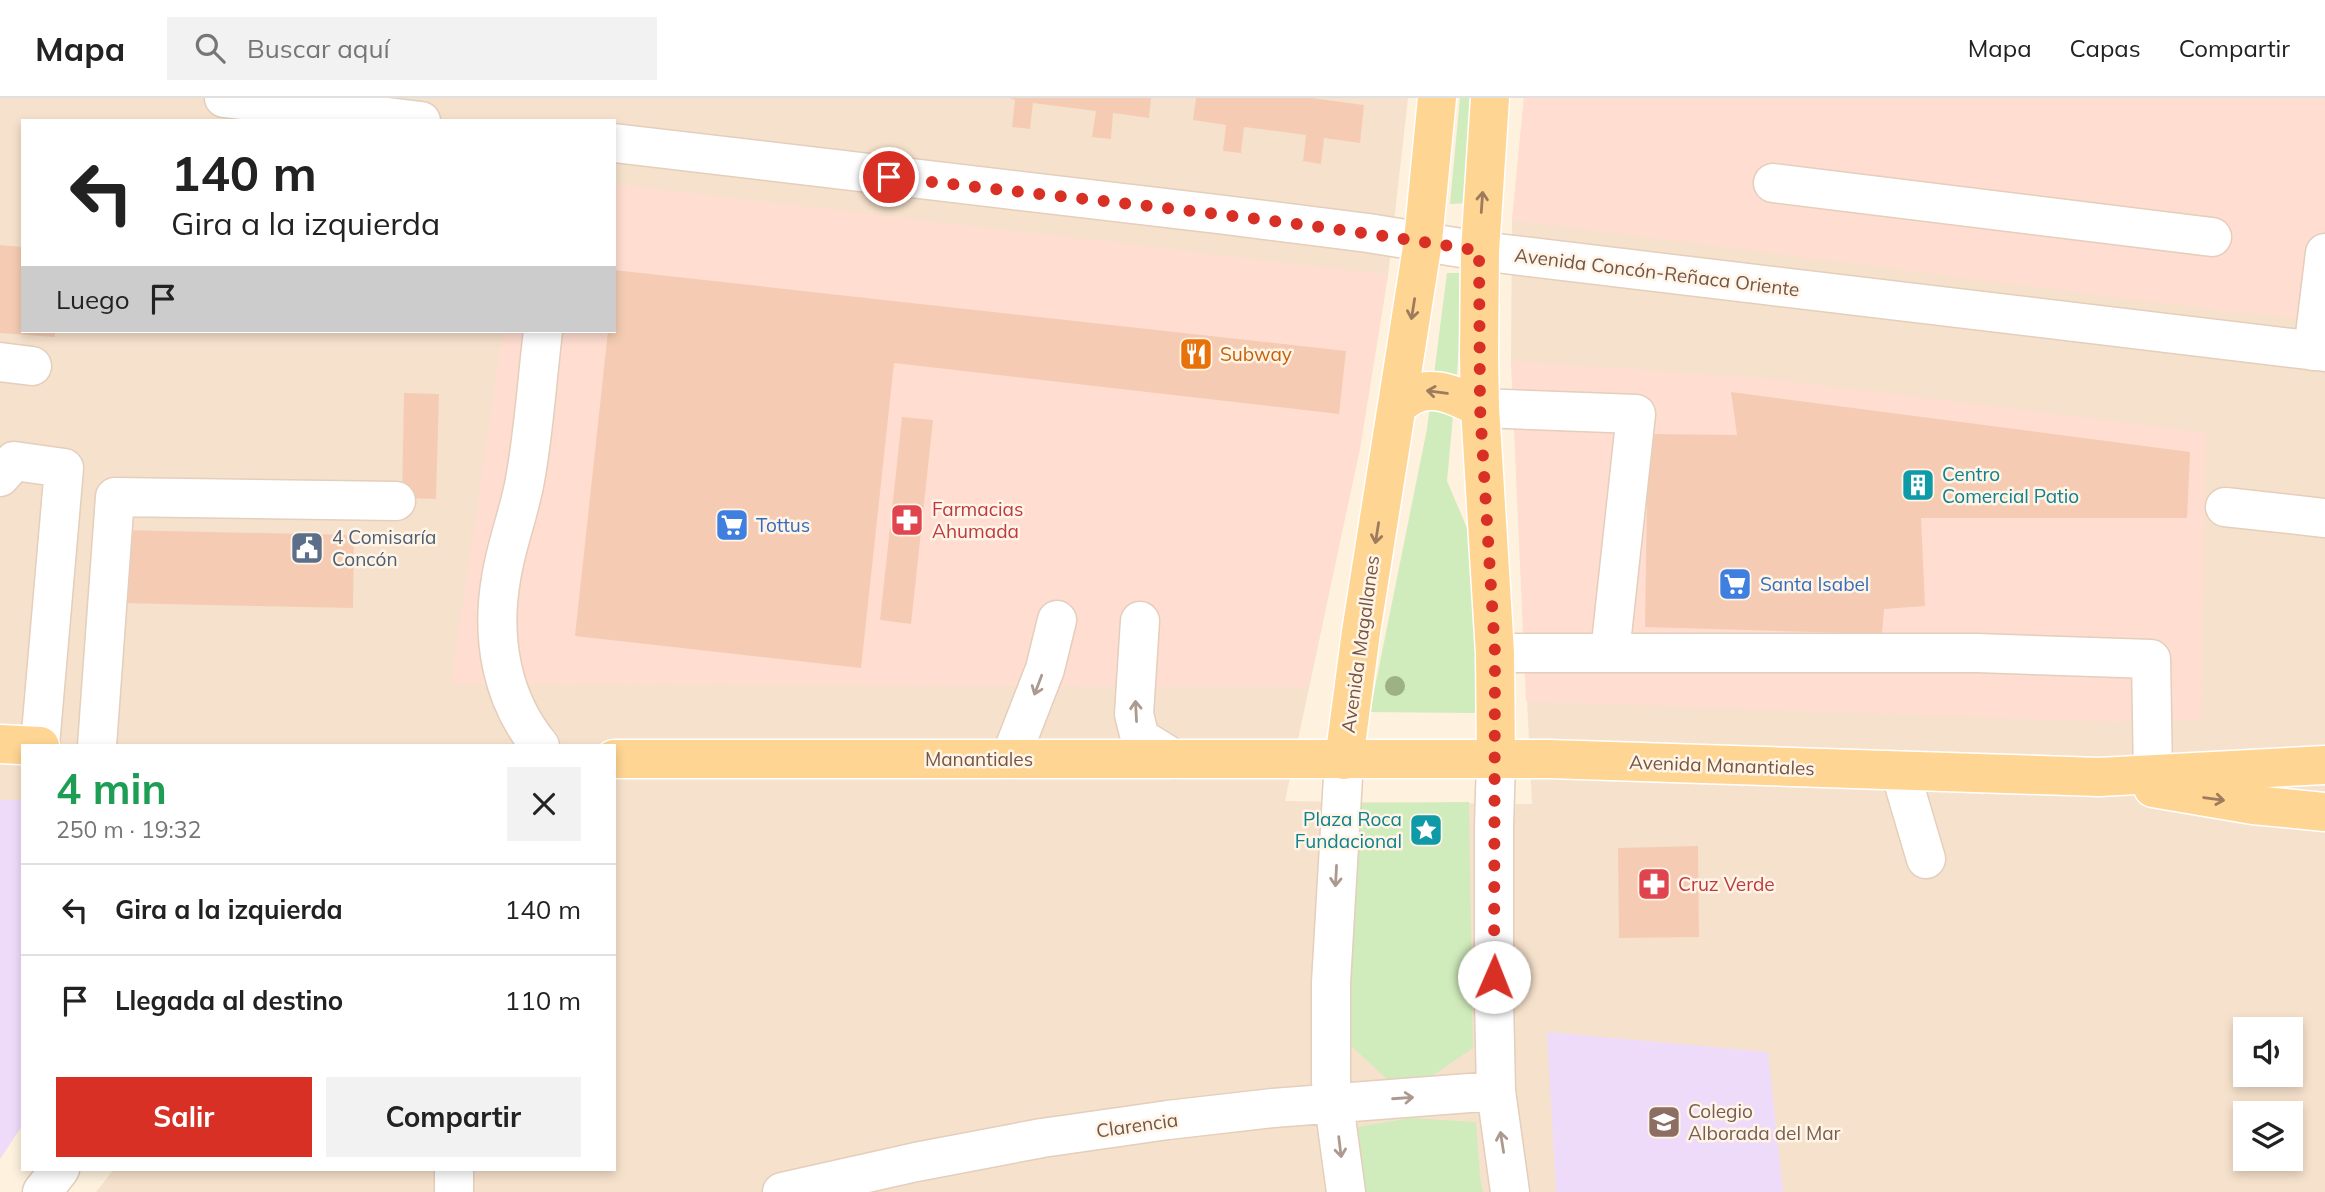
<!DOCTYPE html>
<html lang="es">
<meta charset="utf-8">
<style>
:root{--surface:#fff;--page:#f2f2f2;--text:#222;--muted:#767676;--line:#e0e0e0;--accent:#d93025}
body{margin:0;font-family:Mulish,sans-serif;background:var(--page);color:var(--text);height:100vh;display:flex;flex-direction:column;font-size:26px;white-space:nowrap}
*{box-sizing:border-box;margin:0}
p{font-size:23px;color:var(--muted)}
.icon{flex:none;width:38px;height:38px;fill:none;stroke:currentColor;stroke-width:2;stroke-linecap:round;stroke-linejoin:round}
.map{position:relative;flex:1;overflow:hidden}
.drawer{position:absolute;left:21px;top:646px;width:595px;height:427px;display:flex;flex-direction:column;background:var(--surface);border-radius:0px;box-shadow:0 4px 10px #0003}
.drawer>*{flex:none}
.hud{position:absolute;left:21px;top:21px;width:595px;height:214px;border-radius:0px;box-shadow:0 4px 10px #0003;background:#fff;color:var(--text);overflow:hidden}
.fabs{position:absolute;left:2233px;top:919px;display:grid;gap:14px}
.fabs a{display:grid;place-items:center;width:70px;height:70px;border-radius:0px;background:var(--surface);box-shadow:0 4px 10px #0003;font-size:35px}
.pin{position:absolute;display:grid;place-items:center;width:60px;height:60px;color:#fff;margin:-30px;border:4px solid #fff;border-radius:50%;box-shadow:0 2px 7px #0007}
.me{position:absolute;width:77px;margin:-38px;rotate:1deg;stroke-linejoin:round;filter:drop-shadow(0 0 5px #0008)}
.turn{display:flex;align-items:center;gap:24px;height:147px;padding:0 35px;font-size:32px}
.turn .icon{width:91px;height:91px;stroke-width:2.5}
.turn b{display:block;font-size:49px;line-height:60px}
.then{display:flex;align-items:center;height:66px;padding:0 35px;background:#0003;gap:14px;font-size:26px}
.round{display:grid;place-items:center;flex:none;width:74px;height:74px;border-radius:0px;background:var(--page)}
.head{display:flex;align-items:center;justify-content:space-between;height:119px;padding:0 35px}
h1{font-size:42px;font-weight:700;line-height:52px;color:#1e9e55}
.action{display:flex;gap:14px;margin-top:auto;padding:14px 35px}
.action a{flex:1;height:80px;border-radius:0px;background:var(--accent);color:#fff;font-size:28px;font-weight:700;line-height:80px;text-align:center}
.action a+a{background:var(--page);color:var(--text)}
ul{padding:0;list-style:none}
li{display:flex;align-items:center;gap:21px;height:91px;padding:0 35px;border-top:2px solid var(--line)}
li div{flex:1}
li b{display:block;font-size:26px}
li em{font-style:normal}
header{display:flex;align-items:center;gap:42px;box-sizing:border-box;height:98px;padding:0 35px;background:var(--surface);border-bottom:2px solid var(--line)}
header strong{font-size:33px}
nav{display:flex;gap:38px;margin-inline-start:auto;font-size:24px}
.search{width:490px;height:63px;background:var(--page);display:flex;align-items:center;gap:18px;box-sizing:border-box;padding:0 24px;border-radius:0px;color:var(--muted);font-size:26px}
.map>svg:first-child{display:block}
.residential{fill:#f6e2cc;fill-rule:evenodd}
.commercial{fill:#ffddd0}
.education{fill:#eedbfa}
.green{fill:#d0ebbc}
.building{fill:#f5ccb3}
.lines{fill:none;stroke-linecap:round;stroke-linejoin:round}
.minor-casing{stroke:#e4cebc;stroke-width:41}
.major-casing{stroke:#fff;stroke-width:41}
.minor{stroke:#fff;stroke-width:38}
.major{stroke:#ffd593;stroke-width:38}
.tree{fill:#9eb184}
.oneway{stroke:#9e7b5c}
.oneway2{stroke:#ac998f}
.route{stroke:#d93025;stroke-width:12;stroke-dasharray:0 21.6}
.labels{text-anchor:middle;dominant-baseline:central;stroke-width:5;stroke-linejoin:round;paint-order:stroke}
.street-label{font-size:19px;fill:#755545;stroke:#fff4e5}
.food-label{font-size:19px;fill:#c56008;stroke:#fff4e5;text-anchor:start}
.culture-label{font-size:19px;fill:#0d838f;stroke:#fff4e5;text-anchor:start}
.health-label{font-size:19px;fill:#be3a42;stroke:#fff4e5;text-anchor:start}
.shop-label{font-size:19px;fill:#366cbe;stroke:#fff4e5;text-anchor:start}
.service-label{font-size:19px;fill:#4e5e75;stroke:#fff4e5;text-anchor:start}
.education-label{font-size:19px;fill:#785e54;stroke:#fff4e5;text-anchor:start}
</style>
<header>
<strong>Mapa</strong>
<div class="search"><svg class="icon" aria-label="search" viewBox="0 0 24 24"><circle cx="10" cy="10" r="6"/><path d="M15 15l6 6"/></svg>Buscar aquí</div>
<nav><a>Mapa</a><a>Capas</a><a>Compartir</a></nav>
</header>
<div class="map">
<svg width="2325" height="1094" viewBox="0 0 2325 1094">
<rect width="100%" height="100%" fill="#fef1dd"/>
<!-- residential -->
<path class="residential" d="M0,0H1408L1388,177L1360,350L1285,703L1532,706L1511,263L1512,122L1524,0H2325V1094H96L114,1071H614V648H23V1026L0,1061ZM23,23H614V233H23ZM2245,931H2291V976H2245ZM2245,1015H2291V1060H2245Z"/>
<!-- commercial -->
<path class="commercial" d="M1524,0H2325V223L2219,212L1512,122Z
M614,86L1388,177L1360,350L1308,589L451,586L503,233H614Z
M1511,263L1759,280L2206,335L2201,622L2118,624L1526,603Z"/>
<!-- education -->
<path class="education" d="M0,702H23V1026L0,1061Z
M1547,934L1768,954L1783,1094H1556Z"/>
<!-- green -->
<path class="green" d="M1460,0H1477L1468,105L1450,106Z
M1447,175H1466L1447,383L1475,449L1477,615L1370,614L1427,331Z
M1469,704L1473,950L1432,978L1391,985L1344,941L1357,705Z
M1411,1020L1476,1024L1480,1079L1483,1094H1361L1351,1030Z"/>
<!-- building -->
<path class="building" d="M1009,0H1151L1149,20L1113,15L1111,41L1092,39L1096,13L1033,5L1030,31L1012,29L1015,2Z
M1196,0H1312L1364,7L1360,45L1324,40L1321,66L1303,63L1306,37L1244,29L1241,55L1223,53L1226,27L1193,22Z
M0,147L23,149V233H55V239L0,235Z
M614,172L1346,253L1339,316L894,265L861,570L575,538L608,233H614Z
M1731,294L2190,354L2187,420H1921L1925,508L1884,511L1882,536L1645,529L1648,336L1737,337Z
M404,295L439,296L436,401L402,400Z
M902,319L933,322L911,526L880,522Z
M119,432L354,437L353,510L118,505Z
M1698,748L1699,839L1619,840L1618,750Z"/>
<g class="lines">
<defs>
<path id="minor" d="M224,0L421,23
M614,45L1217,116L1368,135L1480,153L2325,254
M1773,85L2212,139
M2313,253L2325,155
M0,264L32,268
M1480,310L1636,316L1610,555
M0,379L14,363L64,370L40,647
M2225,409L2325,420
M1140,523L1134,616L1140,640L1174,661
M1495,555H1977L2151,561L2153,676
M97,648L115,399L396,403
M540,648C501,601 491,539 501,481C506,447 519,416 525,382C534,333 537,282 543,233
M1010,661L1045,571L1057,522
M1344,662L1331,885V984L1346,1094
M1496,662L1494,729V902L1496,993L1510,1094
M1900,673L1926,761
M454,1071V1094
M42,1094L60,1071
M782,1094L916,1064L1042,1040L1168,1022L1273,1010L1496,993"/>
<path id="major" d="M1490,0L1480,153L1479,257L1480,310L1495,555L1496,662
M1397,309C1423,281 1452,295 1480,310
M0,646L40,648
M614,661H1549L2099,679L2325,667
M1344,662L1361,534L1423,143L1437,0
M2153,690L2253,707L2325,714"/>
</defs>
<!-- minor casing -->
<use href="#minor" class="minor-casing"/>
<!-- major casing -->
<use href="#major" class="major-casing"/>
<!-- minor -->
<use href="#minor" class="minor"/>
<!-- major -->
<use href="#major" class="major"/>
</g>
<!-- trees -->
<circle class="tree" cx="1395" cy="588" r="10"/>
<!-- one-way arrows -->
<defs><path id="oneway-shaft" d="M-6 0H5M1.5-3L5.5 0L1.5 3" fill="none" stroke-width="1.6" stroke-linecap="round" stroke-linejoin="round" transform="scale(1.75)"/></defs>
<g class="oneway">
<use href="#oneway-shaft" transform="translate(1482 104) rotate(-86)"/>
<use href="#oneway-shaft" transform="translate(1413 211) rotate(99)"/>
<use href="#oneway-shaft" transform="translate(1437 294) rotate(-172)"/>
<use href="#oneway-shaft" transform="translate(1377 435) rotate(99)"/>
<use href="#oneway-shaft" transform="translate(2214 701) rotate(8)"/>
</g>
<g class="oneway2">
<use href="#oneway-shaft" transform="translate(1038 587) rotate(111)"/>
<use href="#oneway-shaft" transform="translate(1136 613) rotate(-93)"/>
<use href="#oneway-shaft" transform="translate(1336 778) rotate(93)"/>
<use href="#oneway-shaft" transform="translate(1403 1000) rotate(-4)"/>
<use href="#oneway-shaft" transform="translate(1502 1044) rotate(-99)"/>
<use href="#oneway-shaft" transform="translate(1340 1049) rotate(83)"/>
</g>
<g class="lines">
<!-- route -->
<path class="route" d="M889,79C1086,102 1284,120 1479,153L1480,310L1495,555L1494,879"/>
</g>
<!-- icons -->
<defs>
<symbol id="restaurant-square" viewBox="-11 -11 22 22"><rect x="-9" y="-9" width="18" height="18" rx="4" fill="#e8710a" stroke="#fff4e5"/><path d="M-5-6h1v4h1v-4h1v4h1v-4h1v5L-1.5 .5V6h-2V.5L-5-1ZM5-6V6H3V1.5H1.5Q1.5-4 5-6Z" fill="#fff"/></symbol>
<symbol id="building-square" viewBox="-11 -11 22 22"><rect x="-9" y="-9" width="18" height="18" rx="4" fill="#0f9aa8" stroke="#fff4e5"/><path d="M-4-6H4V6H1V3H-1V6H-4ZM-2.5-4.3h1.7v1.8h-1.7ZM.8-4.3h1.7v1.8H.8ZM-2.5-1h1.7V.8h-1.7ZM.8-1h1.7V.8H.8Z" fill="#fff"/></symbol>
<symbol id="pharmacy-square" viewBox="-11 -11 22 22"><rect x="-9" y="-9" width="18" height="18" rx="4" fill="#e0444e" stroke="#fff4e5"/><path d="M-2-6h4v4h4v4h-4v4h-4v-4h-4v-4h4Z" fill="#fff"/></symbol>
<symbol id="supermarket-square" viewBox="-11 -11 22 22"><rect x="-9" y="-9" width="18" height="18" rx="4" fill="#3f7fe0" stroke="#fff4e5"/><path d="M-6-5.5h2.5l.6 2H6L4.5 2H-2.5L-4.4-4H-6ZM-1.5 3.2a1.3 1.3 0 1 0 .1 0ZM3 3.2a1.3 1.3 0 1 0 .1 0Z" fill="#fff"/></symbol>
<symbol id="civic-square" viewBox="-11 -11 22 22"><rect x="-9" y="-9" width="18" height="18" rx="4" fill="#5c6f8a" stroke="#fff4e5"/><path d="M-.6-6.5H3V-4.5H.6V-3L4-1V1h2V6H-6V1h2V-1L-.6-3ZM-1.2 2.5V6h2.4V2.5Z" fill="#fff"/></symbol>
<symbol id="sight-square" viewBox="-11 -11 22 22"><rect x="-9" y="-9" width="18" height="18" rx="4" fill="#0f9aa8" stroke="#fff4e5"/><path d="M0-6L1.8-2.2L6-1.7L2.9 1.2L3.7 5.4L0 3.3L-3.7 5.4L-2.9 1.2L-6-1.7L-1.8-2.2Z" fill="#fff"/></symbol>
<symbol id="school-square" viewBox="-11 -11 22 22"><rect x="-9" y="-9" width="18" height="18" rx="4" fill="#8d6e63" stroke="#fff4e5"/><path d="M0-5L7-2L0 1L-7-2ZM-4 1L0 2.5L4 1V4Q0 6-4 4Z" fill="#fff"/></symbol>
</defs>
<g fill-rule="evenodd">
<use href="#restaurant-square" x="1177" y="237" width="38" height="38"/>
<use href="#building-square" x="1899" y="368" width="38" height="38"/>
<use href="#pharmacy-square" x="888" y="403" width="38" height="38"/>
<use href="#supermarket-square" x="713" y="408" width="38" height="38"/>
<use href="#civic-square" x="288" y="431" width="38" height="38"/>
<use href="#supermarket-square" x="1716" y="467" width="38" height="38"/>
<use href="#sight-square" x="1407" y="713" width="38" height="38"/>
<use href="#pharmacy-square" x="1635" y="767" width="38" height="38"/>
<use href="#school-square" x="1645" y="1005" width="38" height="38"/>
</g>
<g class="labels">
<!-- street labels -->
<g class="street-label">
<text transform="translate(1657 174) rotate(7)">Avenida Concón-Reñaca Oriente</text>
<text transform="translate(1360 546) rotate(-82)">Avenida Magallanes</text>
<text x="979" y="661">Manantiales</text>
<text transform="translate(1722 667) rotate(2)">Avenida Manantiales</text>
<text transform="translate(1137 1027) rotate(-8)">Clarencia</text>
</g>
<!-- food labels -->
<g class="food-label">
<text x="1220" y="256">Subway</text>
</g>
<!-- culture labels -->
<g class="culture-label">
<text x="1942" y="376">Centro<tspan x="1942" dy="22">Comercial Patio</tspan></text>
<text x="1402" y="721" text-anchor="end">Plaza Roca<tspan x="1402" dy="22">Fundacional</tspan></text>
</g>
<!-- health labels -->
<g class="health-label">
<text x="932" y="411">Farmacias<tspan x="932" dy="22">Ahumada</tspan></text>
<text x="1678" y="786">Cruz Verde</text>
</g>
<!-- shop labels -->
<g class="shop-label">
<text x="756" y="427">Tottus</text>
<text x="1760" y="486">Santa Isabel</text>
</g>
<!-- service labels -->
<g class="service-label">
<text x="332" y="439">4 Comisaría<tspan x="332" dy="22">Concón</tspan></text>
</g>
<!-- education labels -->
<g class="education-label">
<text x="1688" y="1013">Colegio<tspan x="1688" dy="22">Alborada del Mar</tspan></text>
</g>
</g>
</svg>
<div class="fabs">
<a><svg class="icon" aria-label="sound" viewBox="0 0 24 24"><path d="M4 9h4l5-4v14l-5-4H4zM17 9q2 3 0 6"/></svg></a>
<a><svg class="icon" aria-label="layers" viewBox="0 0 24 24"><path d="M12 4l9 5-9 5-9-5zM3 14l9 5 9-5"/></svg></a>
</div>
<div class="pin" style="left:889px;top:79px;background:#d93025"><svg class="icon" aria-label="arrive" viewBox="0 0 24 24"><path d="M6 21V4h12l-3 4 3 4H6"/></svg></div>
<svg class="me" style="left:1494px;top:879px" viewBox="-20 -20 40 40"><circle r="19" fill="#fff"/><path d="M0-13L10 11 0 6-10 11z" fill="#d93025"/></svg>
<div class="hud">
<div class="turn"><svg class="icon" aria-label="left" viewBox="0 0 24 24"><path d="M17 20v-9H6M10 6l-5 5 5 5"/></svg><div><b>140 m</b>Gira a la izquierda</div></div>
<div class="then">Luego<svg class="icon" aria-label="arrive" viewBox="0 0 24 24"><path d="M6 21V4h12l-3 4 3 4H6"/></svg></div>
</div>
<section class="drawer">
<div class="head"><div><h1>4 min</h1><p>250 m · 19:32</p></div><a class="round"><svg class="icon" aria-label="close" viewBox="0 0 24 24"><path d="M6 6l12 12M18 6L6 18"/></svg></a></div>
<ul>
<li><svg class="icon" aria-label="left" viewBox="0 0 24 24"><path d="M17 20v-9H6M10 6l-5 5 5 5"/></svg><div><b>Gira a la izquierda</b></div><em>140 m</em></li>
<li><svg class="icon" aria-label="arrive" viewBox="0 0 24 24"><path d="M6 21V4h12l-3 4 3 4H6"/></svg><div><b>Llegada al destino</b></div><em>110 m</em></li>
</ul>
<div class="action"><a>Salir</a><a>Compartir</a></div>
</section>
</div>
